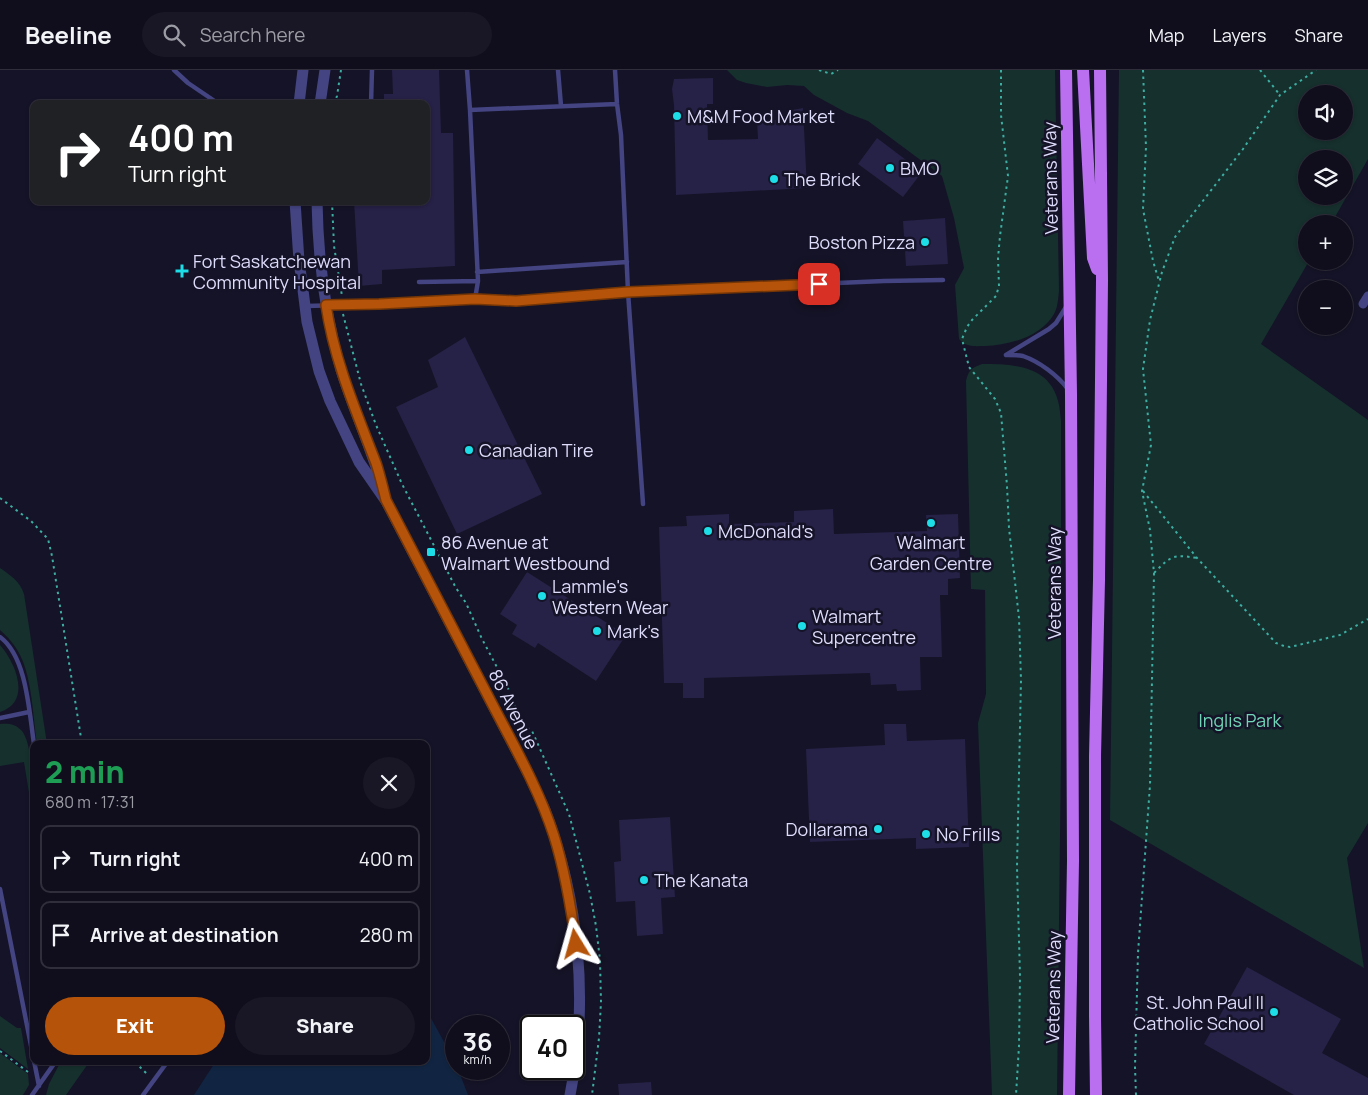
<!DOCTYPE html>
<meta charset="utf-8">
<style>
:root{--surface:#100e1d;--page:#191726;--text:#f1f3f6;--muted:#9c9ca4;--line:#302e3b;--accent:#b45309}
body{margin:0;font-family:Manrope,sans-serif;background:var(--page);color:var(--text);height:100vh;display:flex;flex-direction:column;font-size:19px;white-space:nowrap}
*{box-sizing:border-box;margin:0}
p{font-size:16px;color:var(--muted)}
.icon{flex:none;width:28px;height:28px;fill:none;stroke:currentColor;stroke-width:2;stroke-linecap:round;stroke-linejoin:round}
.map{position:relative;flex:1;overflow:hidden}
.details{position:absolute;left:30px;top:670px;width:400px;height:325px;display:flex;flex-direction:column;background:var(--surface);border-radius:10px;box-shadow:0 1px 4px #0004,0 0 0 1px var(--line)}
.details>*{flex:none}
.hud{position:absolute;left:30px;top:30px;width:400px;height:105px;border-radius:10px;box-shadow:0 1px 4px #0004,0 0 0 1px var(--line);background:#202124;color:#fff;overflow:hidden}
.fabs{position:absolute;left:1298px;top:15px;display:grid;gap:10px}
.fabs a{display:grid;place-items:center;width:55px;height:55px;border-radius:50%;background:var(--surface);box-shadow:0 1px 4px #0004,0 0 0 1px var(--line);font-size:25px}
.speed{position:absolute;left:445px;top:945px;display:flex;gap:10px;font-size:25px;font-weight:700;text-align:center}
.speed>*{display:grid;place-content:center;width:65px;height:65px;border-radius:50%;background:var(--surface);box-shadow:0 1px 4px #0004,0 0 0 1px var(--line);line-height:1}
.speed small{font-size:12px;font-weight:400}
.speed .limit{border:2px solid #111;border-radius:8px;background:#fff;color:#111}
.pin{position:absolute;display:grid;place-items:center;width:42px;height:42px;color:#fff;margin:-21px;border-radius:10px;box-shadow:0 2px 8px #0006}
.me{position:absolute;width:55px;margin:-28px;rotate:352deg;stroke-linejoin:round;filter:drop-shadow(0 0 4px #0008)}
.turn{display:flex;align-items:center;gap:18px;height:105px;padding:0 15px;font-size:22px}
.turn .icon{width:65px;height:65px;stroke-width:2.5}
.turn b{display:block;font-size:35px;line-height:42px}
.round{display:grid;place-items:center;flex:none;width:52px;height:52px;border-radius:26px;background:var(--page)}
.overview{display:flex;align-items:center;justify-content:space-between;height:85px;padding:0 15px}
h1{font-size:30px;font-weight:800;line-height:38px;color:#1e9e55}
.primary-button{display:flex;gap:10px;margin-top:auto;padding:10px 15px}
.primary-button a{flex:1;height:58px;border-radius:30px;background:var(--accent);color:#fff;font-size:20px;font-weight:800;line-height:58px;text-align:center}
.primary-button a+a{background:var(--page);color:var(--text)}
ul{padding:0;list-style:none}
li{display:flex;align-items:center;gap:15px;height:68px;margin:0 10px 8px;padding:0 5px;border:2px solid var(--line);border-radius:10px}
li div{flex:1}
li b{display:block;font-size:19px}
li em{font-style:normal}
header{display:flex;align-items:center;gap:30px;box-sizing:border-box;height:70px;padding:0 25px;background:var(--surface);border-bottom:1px solid var(--line)}
header strong{font-size:24px}
nav{display:flex;gap:28px;margin-inline-start:auto;font-size:18px}
.search{width:350px;height:45px;background:var(--page);display:flex;align-items:center;gap:12px;box-sizing:border-box;padding:0 18px;border-radius:28px;color:var(--muted);font-size:19px}
.map>svg:first-child{display:block}
.green{fill:#16302e;fill-rule:evenodd}
.water{fill:#112542}
.building{fill:#262146}
.lines{fill:none;stroke-linecap:round;stroke-linejoin:round}
.path{stroke:#3daea2;stroke-width:2;stroke-dasharray:2.5 4;stroke-linecap:butt}
.service{stroke:#434481;stroke-width:4.5}
.minor{stroke:#434481;stroke-width:9}
.tertiary{stroke:#434481;stroke-width:11}
.primary{stroke:#b96ff0;stroke-width:12}
.route-casing{stroke:#753606;stroke-width:12}
.route{stroke:#b45309;stroke-width:9}
.poi-dot{fill:#1ddde7;stroke:#151327;stroke-width:2}
.labels{text-anchor:middle;dominant-baseline:central;stroke-width:5;stroke-linejoin:round;paint-order:stroke}
.poi-label{font-size:18px;fill:#dedcfb;stroke:#151327;text-anchor:start}
.street-label{font-size:18px;fill:#dedcfb;stroke:#151327}
.park-label{font-size:18px;fill:#6fd5b6;stroke:#151327}
</style>
<header>
<strong>Beeline</strong>
<div class="search"><svg class="icon" aria-label="search" viewBox="0 0 24 24"><circle cx="10" cy="10" r="6"/><path d="M15 15l6 6"/></svg>Search here</div>
<nav><a>Map</a><a>Layers</a><a>Share</a></nav>
</header>
<div class="map">
<svg width="1368" height="1025" viewBox="0 0 1368 1025">
<rect width="100%" height="100%" fill="#151327"/>
<!-- green -->
<path class="green" d="M727,0H1055L1059,221C1058,229 1058,237 1054,244C1041,267 1009,275 985,276C979,276 971,277 965,274C963,273 961,271 959,269L955,215L964,198L954,148L942,106L868,51L847,43L814,25L804,16L787,15L767,17L746,13L737,10Z
M1119,0H1368V89L1331,154H1306V191H1309L1261,274L1368,350V753L1347,788L1364,898L1110,750ZM1306,24H1344V61H1306ZM1306,89H1344V126H1306Z
M982,294C1012,294 1049,295 1058,331C1060,337 1060,344 1061,351V681L1057,1025H992L978,653L986,624L985,520L971,519L966,311C969,299 972,298 982,294Z
M0,498C10,505 20,511 24,524L47,674H37C33,647 32,608 20,585C15,575 8,567 0,560Z
M0,575C16,593 32,632 0,642Z
M0,654C8,653 16,654 22,661C34,676 34,734 34,754L24,692L0,696Z
M0,946L17,958H21L28,999L0,978Z
M0,983L28,1004L29,1015L23,1025H0Z
M61,991H90L66,1025H46L49,1014Z"/>
<!-- water -->
<path class="water" d="M426,939L455,992L456,999H458L468,1025H194L216,991H426Z"/>
<!-- building -->
<path class="building" d="M392,0H439L441,63H453L455,196L382,200V214L359,216L354,131H426V34H384V24H393Z
M713,8V34H707L708,70L758,69L757,51L792,49V40L803,38L807,118L676,125L674,35L672,19L674,9Z
M877,68L922,102L903,127L858,94Z
M945,148L948,194L906,196L903,151Z
M465,267L542,424L457,464L396,337L438,317L428,290Z
M833,439L834,464L927,461L926,445L958,444L960,508L948,509V525H940L942,587H920L921,620L897,621L896,614L871,615L870,603L704,608V628H683V613H664L659,457L687,456L686,446L729,444V454L794,452V441Z
M527,502L626,565L596,611L538,573L535,578L512,564L517,555L500,544Z
M884,654H906L907,671L965,669L969,777L916,779V768L810,772L806,679L885,675Z
M670,747L675,827L661,828L663,864L637,866L635,831L616,832L614,792L621,791L619,750Z
M1247,897L1341,949L1322,983L1368,1008V1025H1294L1204,974Z
M651,1012L652,1025H619L618,1014Z"/>
<g class="lines">
<!-- path -->
<path class="path" d="M819,0L831,4L838,0
M1001,0V45L1008,106L1000,166L998,188L999,216L996,226L972,250L967,257L962,269L969,297L995,329L1001,343L1007,416L1009,458L1019,548L1021,610L1017,797L1020,906L1019,976L1016,1025
M1143,0L1146,77L1143,139L1153,191L1159,211
M1260,0L1280,25
M334,34L337,26L341,0
M332,131L334,176L342,226
M343,244L361,314L376,355L402,414L456,518L466,533L482,569L508,618L511,629L525,656L532,661L569,744L590,824L596,856L600,890L601,932L599,968L592,1025
M1143,421L1197,488L1276,573L1284,576L1290,577L1340,565L1368,549
M0,428L31,451L48,469L52,486L82,674
M1154,503C1171,486 1172,484 1197,488
M0,981L28,1002
M137,991L138,995L148,1005
M1136,1025L1135,997L1138,883L1150,715L1154,503L1150,460L1142,421L1151,375L1143,299L1150,250L1162,202L1175,167L1243,79L1280,25L1316,0"/>
<!-- service -->
<path class="service" d="M174,0L188,13L219,34
M467,0L470,40L617,34
M558,0L561,36
M615,0L617,34L621,65L628,222L643,434
M371,34L372,0
M477,202L627,192
M419,212L478,211L470,40
M475,229L478,211
M306,236L379,234L475,229L516,231L628,222L884,211L943,210
M1006,285L1049,259L1056,253L1066,237
M1007,285C1012,285 1018,285 1023,286C1040,292 1057,305 1068,319
M0,567C27,587 29,642 34,674
M0,648L29,642
M0,819L39,1016
M32,1025L56,991
M143,1025L168,991"/>
<!-- minor -->
<path class="minor" d="M1363,234L1368,226"/>
<!-- tertiary -->
<path class="tertiary" d="M299,34L303,0
M320,34L325,0
M295,131L299,191L303,220L307,252L319,301L330,331L359,392L386,431L529,705C534,717 540,728 545,740C579,830 589,931 570,1025
M317,131C318,188 325,246 341,300C354,341 372,380 384,422"/>
<!-- primary -->
<path class="primary" d="M1066,0L1071,324L1073,791L1069,1025
M1083,0L1093,188L1097,199
M1096,1025L1095,946V686L1099,510L1102,210L1100,0"/>
</g>
<g class="lines">
<defs>
<path id="route" d="M576,874C571,837 565,801 554,766C538,716 510,669 486,622C453,558 420,494 386,430C383,418 380,405 376,393C356,341 334,290 326,235L379,234L475,229L516,231L628,222L819,214"/>
</defs>
<!-- route casing -->
<use href="#route" class="route-casing"/>
<!-- route -->
<use href="#route" class="route"/>
</g>
<!-- markers -->
<g class="poi-dot">
<circle cx="677" cy="46" r="5"/>
<circle cx="890" cy="98" r="5"/>
<circle cx="774" cy="109" r="5"/>
<circle cx="925" cy="172" r="5"/>
<path d="M179.5 193.5h5v5h5v5h-5v5h-5v-5h-5v-5h5z"/>
<circle cx="469" cy="380" r="5"/>
<circle cx="931" cy="453" r="5"/>
<circle cx="708" cy="461" r="5"/>
<rect x="426" y="477" width="10" height="10" rx="2.5"/>
<circle cx="542" cy="526" r="5"/>
<circle cx="802" cy="556" r="5"/>
<circle cx="597" cy="561" r="5"/>
<circle cx="878" cy="759" r="5"/>
<circle cx="926" cy="764" r="5"/>
<circle cx="644" cy="810" r="5"/>
<circle cx="1274" cy="942" r="5"/>
</g>
<g class="labels">
<!-- poi labels -->
<g class="poi-label">
<text x="687" y="46">M&amp;M Food Market</text>
<text x="900" y="98">BMO</text>
<text x="784" y="109">The Brick</text>
<text x="915" y="172" text-anchor="end">Boston Pizza</text>
<text x="193" y="191">Fort Saskatchewan<tspan x="193" dy="21">Community Hospital</tspan></text>
<text x="479" y="380">Canadian Tire</text>
<text x="718" y="461">McDonald's</text>
<text x="441" y="472">86 Avenue at<tspan x="441" dy="21">Walmart Westbound</tspan></text>
<text x="931" y="472" text-anchor="middle">Walmart<tspan x="931" dy="21">Garden Centre</tspan></text>
<text x="552" y="516">Lammle's<tspan x="552" dy="21">Western Wear</tspan></text>
<text x="812" y="546">Walmart<tspan x="812" dy="21">Supercentre</tspan></text>
<text x="607" y="561">Mark's</text>
<text x="868" y="759" text-anchor="end">Dollarama</text>
<text x="936" y="764">No Frills</text>
<text x="654" y="810">The Kanata</text>
<text x="1264" y="932" text-anchor="end">St. John Paul II<tspan x="1264" dy="21">Catholic School</tspan></text>
</g>
<!-- street labels -->
<g class="street-label">
<text transform="translate(1050 108) rotate(-91)">Veterans Way</text>
<text transform="translate(1054 513) rotate(-90)">Veterans Way</text>
<text transform="translate(514 639) rotate(63)">86 Avenue</text>
<text transform="translate(1053 917) rotate(-89)">Veterans Way</text>
</g>
<!-- park labels -->
<g class="park-label">
<text x="1240" y="650">Inglis Park</text>
</g>
</g>
</svg>
<div class="fabs">
<a><svg class="icon" aria-label="sound" viewBox="0 0 24 24"><path d="M4 9h4l5-4v14l-5-4H4zM17 9q2 3 0 6"/></svg></a>
<a><svg class="icon" aria-label="layers" viewBox="0 0 24 24"><path d="M12 4l9 5-9 5-9-5zM3 14l9 5 9-5"/></svg></a>
<a>+</a>
<a>−</a>
</div>
<div class="speed"><div>36<small>km/h</small></div><div class="limit">40</div></div>
<div class="pin" style="left:819px;top:214px;background:#d93025"><svg class="icon" aria-label="arrive" viewBox="0 0 24 24"><path d="M6 21V4h12l-3 4 3 4H6"/></svg></div>
<svg class="me" style="left:576px;top:874px" viewBox="-20 -20 40 40"><path d="M0-17L14 15 0 8-14 15z" fill="#b45309" stroke="#fff" stroke-width="4"/></svg>
<div class="hud">
<div class="turn"><svg class="icon" aria-label="right" viewBox="0 0 24 24"><path d="M7 20v-9h11M14 6l5 5-5 5"/></svg><div><b>400 m</b>Turn right</div></div>
</div>
<section class="details">
<div class="overview"><div><h1>2 min</h1><p>680 m · 17:31</p></div><a class="round"><svg class="icon" aria-label="close" viewBox="0 0 24 24"><path d="M6 6l12 12M18 6L6 18"/></svg></a></div>
<ul>
<li><svg class="icon" aria-label="right" viewBox="0 0 24 24"><path d="M7 20v-9h11M14 6l5 5-5 5"/></svg><div><b>Turn right</b></div><em>400 m</em></li>
<li><svg class="icon" aria-label="arrive" viewBox="0 0 24 24"><path d="M6 21V4h12l-3 4 3 4H6"/></svg><div><b>Arrive at destination</b></div><em>280 m</em></li>
</ul>
<div class="primary-button"><a>Exit</a><a>Share</a></div>
</section>
</div>
